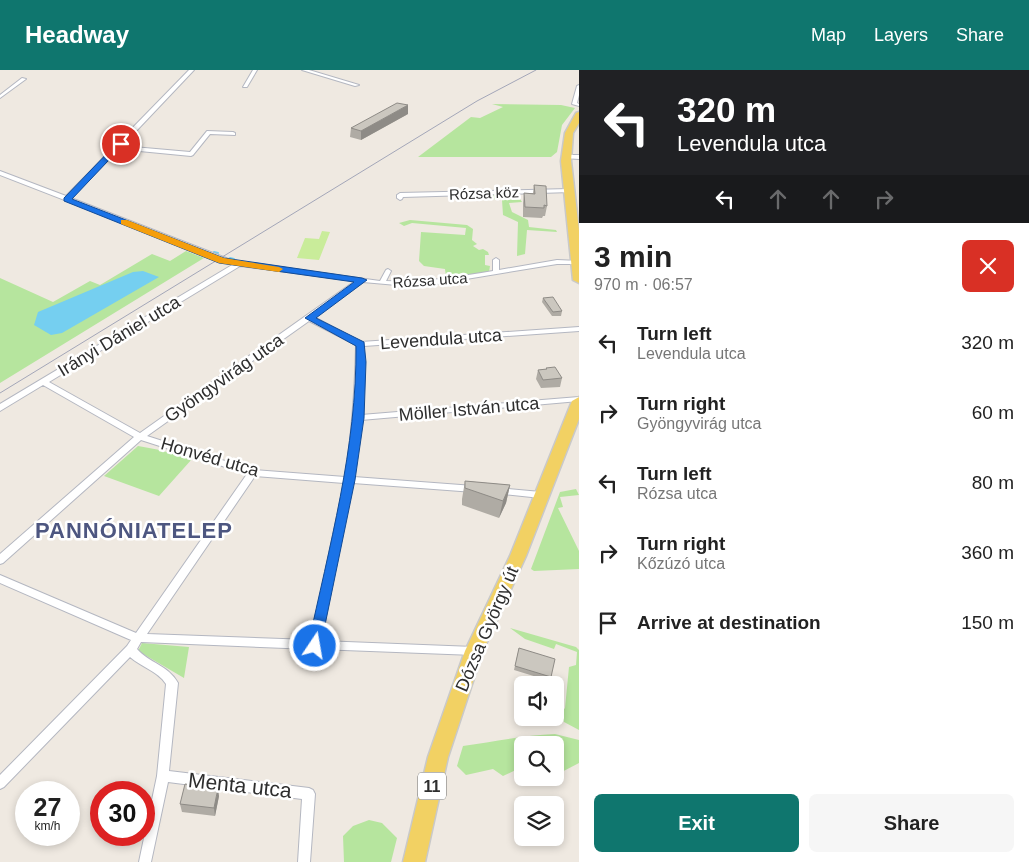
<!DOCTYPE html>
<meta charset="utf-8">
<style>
:root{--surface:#fff;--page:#f6f6f6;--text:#222;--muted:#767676;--accent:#0f766e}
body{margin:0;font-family:Arial,sans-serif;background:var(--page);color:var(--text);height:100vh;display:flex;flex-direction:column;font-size:19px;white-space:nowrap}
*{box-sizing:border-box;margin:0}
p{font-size:16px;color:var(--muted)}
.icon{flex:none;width:28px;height:28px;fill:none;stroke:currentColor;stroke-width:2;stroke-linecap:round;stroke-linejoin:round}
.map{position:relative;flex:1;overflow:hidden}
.drawer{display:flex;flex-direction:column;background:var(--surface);width:450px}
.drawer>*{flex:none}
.banner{background:#202124;color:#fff;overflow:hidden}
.buttons{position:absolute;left:514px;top:606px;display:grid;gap:10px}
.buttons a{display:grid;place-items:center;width:50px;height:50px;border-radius:8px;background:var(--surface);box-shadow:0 2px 8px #0003;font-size:25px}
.speed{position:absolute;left:15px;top:711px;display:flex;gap:10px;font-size:25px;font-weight:700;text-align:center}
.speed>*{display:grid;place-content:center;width:65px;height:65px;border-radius:50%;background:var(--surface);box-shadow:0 2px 8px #0003;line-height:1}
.speed small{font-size:12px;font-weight:400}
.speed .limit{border:8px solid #d22;background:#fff;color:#111}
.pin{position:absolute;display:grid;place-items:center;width:42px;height:42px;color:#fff;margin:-21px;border:2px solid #fff;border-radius:50%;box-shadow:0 1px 5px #0007}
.me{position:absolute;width:55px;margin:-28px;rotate:12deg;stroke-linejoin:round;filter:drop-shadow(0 0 4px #0008)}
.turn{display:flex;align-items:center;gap:18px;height:105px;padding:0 15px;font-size:22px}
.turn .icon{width:65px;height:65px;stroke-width:2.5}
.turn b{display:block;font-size:35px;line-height:42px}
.lanes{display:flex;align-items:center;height:48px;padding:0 15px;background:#0003;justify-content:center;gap:25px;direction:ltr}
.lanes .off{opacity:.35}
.round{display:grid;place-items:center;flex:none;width:52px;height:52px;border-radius:8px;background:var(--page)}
.overview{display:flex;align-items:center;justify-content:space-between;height:85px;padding:0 15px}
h1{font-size:30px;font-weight:700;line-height:38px}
.action{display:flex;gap:10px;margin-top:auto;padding:10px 15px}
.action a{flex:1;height:58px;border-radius:8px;background:var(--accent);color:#fff;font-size:20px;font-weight:700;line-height:58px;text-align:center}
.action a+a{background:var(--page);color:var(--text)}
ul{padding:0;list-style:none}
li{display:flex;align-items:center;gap:15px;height:70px;padding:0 15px}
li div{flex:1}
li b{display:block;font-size:19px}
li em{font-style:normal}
header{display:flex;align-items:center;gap:30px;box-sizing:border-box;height:70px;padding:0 25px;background:var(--accent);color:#fff}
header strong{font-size:24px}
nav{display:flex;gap:28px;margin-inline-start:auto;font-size:18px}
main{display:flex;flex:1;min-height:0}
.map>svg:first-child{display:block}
.green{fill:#b6e59e}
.pitch{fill:#c9ec9a}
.water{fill:#75cff0}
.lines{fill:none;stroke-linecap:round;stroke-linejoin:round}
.stream{stroke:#75cff0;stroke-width:2}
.street-casing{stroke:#b4b7c1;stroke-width:2}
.primary-casing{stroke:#c9c9c9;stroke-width:3}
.street{fill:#fff;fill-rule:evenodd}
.primary{fill:#f2d163;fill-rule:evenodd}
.tram{stroke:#a3a6b8;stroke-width:1}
.wall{fill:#afaba4}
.shaded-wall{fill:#8e8b86}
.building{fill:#cbc7bf;stroke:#8e8b86}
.route{fill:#1a73e8;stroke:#114b97}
.slow{fill:#f59e0b}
.labels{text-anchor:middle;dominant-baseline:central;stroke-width:5;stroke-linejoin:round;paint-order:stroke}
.far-street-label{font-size:15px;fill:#2e2e2e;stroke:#fff}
.shield{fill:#fff;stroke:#6d6d6d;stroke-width:1}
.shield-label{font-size:16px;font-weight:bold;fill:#2e2e2e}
.street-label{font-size:18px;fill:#2e2e2e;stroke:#fff}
.near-street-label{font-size:21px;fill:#2e2e2e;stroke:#fff}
.district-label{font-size:22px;font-weight:bold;letter-spacing:1px;fill:#4d5680;stroke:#fff}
</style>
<header>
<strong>Headway</strong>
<nav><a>Map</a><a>Layers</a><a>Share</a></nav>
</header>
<main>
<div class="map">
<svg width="579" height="792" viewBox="0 0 579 792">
<rect width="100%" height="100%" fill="#efe9e1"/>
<!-- green -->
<path class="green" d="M492,34L561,35L575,38L562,55L557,82L551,87H418L471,47L480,48L503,37Z
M496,123L520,129L522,132L509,133L512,142L528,150L529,157L556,160L557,162L527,160L525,184L517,186L518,152L503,145L502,130L483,128L485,124Z
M410,150L467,155L473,159L472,170L477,174L473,176L479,180L483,179L488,182L489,185H485V195L490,196L489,202L462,207L460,205L446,207L445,199L424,196L419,191L421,162L465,165L466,158L412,153L404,156L399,153Z
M186,181L204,188L0,313V208L53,232L90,211L100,215L152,184L170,191Z
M138,376C157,379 173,383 192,389L159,426L104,406Z
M576,419L579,425L560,427L563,437L558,438L579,481V499L534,501L531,499L560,422Z
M510,558L576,577L579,580V660L564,652L560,644L565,638L569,597L576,595L577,582L556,574L554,579L525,569Z
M142,573L189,577L184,608L138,581Z
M555,664L579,670V693L556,705L555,675H522V697L503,706L493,699L466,705L457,696L463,676C494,672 524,665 555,664Z
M369,750L382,753L397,768L391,792H344L343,766L353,756Z"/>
<!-- pitch -->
<path class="pitch" d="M322,161L330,162L319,190L297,188L305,168L319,169Z"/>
<!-- water -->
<path class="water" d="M143,201L159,207L62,263L51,265L34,255L38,242L133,202Z"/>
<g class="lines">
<!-- stream -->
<path class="stream" d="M214,182L218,183
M230,188L234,189"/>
<defs>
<path id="street" d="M189,0H194L122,76L190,82L207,61L233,62L235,63V65L210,64L193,85L191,86L119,79L71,128L234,191L380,211L386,200L388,199L391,201L386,211C423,213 457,207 493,201V190L496,188L499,190V200L557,190L579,191V193L577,194H557L436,214L408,216L363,212L314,247L361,272L579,257V261L364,276L361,345L579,327V331L361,350L354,407L474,416L478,419L474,422L353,413L321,571L474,577L478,578L479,581L478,584L474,585L318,579L315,580L311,579L141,572L137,579C149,593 168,595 178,613L169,701L309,718L313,720L315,724L310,792H298L302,729L168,712L151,792H139L157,706L166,614C158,601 141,597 130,587L4,717L0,719V705L127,576L131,570L0,513V505L136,563L247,404L141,370L3,493L0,494V484L134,367L43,315L0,341V334L232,195L0,105V101L66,126ZM240,196L355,211L140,363L49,312ZM309,251L356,275C355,319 352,363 345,407L253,400L147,366ZM255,406L344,413L311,570L147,564Z
M253,0H257L247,17H243Z
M302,0H309L359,15L355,16Z
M22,8L26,9L0,28V25Z
M579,15V25L577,33L579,34V36L572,34L577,16Z
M566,85H579V89L564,88V86Z
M569,119L572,121L571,122L403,127L402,129L400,130L397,128V125L400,123Z
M497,418L541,422L546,425L541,428L494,423L492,421L494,419Z"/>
<path id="primary" d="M579,42V53L573,63L571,91L579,161V213L573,210L561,91L565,63L576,43Z
M579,327V349L526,486L483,581L448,687L425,792H403L428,687L465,581L510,486L572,331Z"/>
</defs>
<!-- street casing -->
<use href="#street" class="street-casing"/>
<!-- primary casing -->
<use href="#primary" class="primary-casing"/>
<!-- street -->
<use href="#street" class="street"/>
<!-- primary -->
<use href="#primary" class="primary"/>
<!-- tram -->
<path class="tram" d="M0,323L477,31L536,0"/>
</g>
<!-- wall -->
<path class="wall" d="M408,44L361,70L350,67L351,58Z
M534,115L547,136L545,146H543L542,148L523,147V133L524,123H533Z
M543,228L562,241L561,246H552L542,232Z
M546,298L562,308L560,317L541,318L536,309L538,300L546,299Z
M465,411L510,415L506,433L499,448L462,435V429Z
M519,578L551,607L550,611L514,600Z
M219,726L215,746L182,742L180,734Z"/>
<!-- shaded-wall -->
<path class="shaded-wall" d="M408,35V44L361,70V61Z
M510,415L506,433L499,448L503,431Z
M218,718L219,726L215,746L214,738Z"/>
<!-- building -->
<path class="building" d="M397,33L408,35L361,61L351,58Z
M534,115L546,116L547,136L544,135V138L525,137L524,123L535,124Z
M553,227L562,241L553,242L543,228Z
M555,297L562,308L543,310L538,300L547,299L546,298Z
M465,411L510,415L503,431L465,418Z
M519,578L555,589L551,607L515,596Z
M185,714L218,718L214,738L180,734Z"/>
<!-- route -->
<path class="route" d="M118,72L124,74L72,129L224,188L362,208L367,210L316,248L364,272L366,292L364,348L355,410L320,579H310L308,576C329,477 357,377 356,276L305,248L354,212L219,193L64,131V128Z"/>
<!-- slow -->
<path class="slow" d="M121,150H127L224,188L279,197L283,199L279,202L219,193L121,154Z"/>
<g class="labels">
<!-- far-street labels -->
<g class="far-street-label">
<text transform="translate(484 123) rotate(-2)">Rózsa köz</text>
<text transform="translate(430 210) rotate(-4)">Rózsa utca</text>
</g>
<!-- shield labels -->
<rect class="shield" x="418" y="702.5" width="28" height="27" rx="4"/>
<g class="shield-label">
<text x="432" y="716">11</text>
</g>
<!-- street labels -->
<g class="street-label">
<text transform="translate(119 266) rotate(-31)">Irányi Dániel utca</text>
<text transform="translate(441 269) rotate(-4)">Levendula utca</text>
<text transform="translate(224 308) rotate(-35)">Gyöngyvirág utca</text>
<text transform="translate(469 339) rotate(-5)">Möller István utca</text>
<text transform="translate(210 387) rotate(16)">Honvéd utca</text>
<text transform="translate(487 559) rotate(-67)">Dózsa György út</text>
</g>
<!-- near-street labels -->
<g class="near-street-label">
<text transform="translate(240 715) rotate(6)">Menta utca</text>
</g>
<!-- district labels -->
<g class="district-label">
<text x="134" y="460">PANNÓNIATELEP</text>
</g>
</g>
</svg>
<div class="buttons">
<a><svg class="icon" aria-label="sound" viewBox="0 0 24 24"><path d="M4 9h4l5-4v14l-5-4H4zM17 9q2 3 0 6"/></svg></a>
<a><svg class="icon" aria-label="search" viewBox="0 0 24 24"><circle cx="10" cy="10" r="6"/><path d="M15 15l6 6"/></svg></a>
<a><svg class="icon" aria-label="layers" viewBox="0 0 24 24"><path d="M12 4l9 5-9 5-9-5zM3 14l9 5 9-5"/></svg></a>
</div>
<div class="speed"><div>27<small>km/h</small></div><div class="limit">30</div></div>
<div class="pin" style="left:121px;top:74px;background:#d93025"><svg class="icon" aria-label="arrive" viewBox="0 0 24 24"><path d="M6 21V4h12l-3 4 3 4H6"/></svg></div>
<svg class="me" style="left:315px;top:576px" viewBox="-20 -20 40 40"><circle r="17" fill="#1a73e8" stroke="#fff" stroke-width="3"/><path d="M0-11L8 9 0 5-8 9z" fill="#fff"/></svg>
</div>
<section class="drawer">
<div class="banner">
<div class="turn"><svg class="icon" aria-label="left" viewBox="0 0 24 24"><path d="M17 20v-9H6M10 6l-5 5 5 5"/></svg><div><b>320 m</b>Levendula utca</div></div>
<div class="lanes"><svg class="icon" aria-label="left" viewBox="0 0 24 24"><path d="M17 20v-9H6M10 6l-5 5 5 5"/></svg><svg class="icon off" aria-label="ahead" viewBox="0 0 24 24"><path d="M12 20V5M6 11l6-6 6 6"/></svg><svg class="icon off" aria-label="ahead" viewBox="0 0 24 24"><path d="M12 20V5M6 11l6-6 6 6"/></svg><svg class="icon off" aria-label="right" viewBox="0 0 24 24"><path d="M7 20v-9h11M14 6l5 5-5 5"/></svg></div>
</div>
<div class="overview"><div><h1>3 min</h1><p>970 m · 06:57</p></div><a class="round" style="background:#d93025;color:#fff"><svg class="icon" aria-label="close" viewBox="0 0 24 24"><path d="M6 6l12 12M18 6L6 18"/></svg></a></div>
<ul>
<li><svg class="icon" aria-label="left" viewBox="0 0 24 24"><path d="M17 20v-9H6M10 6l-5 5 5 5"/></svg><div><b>Turn left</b><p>Levendula utca</p></div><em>320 m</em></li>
<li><svg class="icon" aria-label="right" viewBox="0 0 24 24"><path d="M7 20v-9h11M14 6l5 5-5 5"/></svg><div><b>Turn right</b><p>Gyöngyvirág utca</p></div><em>60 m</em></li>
<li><svg class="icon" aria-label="left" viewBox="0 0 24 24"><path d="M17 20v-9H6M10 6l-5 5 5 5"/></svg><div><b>Turn left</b><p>Rózsa utca</p></div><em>80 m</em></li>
<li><svg class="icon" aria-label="right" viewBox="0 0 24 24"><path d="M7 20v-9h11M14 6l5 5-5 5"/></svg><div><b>Turn right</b><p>Kőzúzó utca</p></div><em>360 m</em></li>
<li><svg class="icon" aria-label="arrive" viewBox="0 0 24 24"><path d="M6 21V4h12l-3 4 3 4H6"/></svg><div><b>Arrive at destination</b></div><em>150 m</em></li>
</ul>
<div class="action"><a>Exit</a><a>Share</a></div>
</section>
</main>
